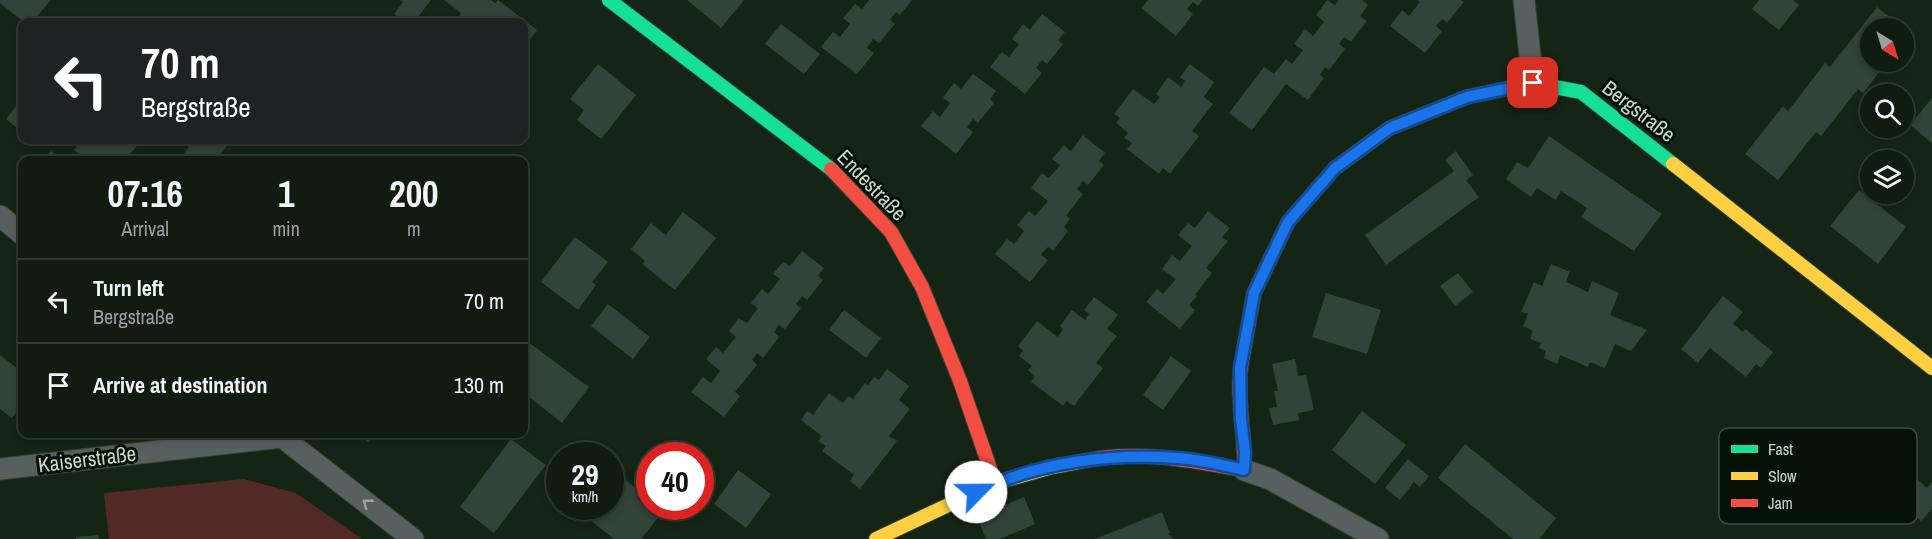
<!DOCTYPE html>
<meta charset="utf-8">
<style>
:root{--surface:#101c10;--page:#192519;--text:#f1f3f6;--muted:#9ca19f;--line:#303a30}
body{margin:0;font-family:"Archivo Narrow",sans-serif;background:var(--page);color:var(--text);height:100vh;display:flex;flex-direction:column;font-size:22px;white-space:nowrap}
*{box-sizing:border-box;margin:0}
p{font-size:20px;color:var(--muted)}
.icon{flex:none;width:33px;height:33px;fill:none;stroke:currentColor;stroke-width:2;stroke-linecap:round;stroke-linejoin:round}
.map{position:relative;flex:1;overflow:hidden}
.details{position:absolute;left:18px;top:156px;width:510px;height:282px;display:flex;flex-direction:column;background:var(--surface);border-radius:12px;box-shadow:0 3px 9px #0003,0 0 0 2px var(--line)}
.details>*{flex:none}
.guide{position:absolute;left:18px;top:18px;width:510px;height:126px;border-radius:12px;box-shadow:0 3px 9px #0003,0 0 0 2px var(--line);background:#202124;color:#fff;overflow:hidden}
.needle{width:39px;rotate:142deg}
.controls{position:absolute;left:1860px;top:18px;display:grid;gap:12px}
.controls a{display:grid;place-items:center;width:54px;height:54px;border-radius:50%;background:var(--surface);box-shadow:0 3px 9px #0003,0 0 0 2px var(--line);font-size:30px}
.speed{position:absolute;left:546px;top:442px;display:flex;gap:12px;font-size:30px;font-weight:700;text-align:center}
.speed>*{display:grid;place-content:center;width:78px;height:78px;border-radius:50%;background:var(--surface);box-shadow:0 3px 9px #0003,0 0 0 2px var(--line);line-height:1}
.speed small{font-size:15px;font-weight:400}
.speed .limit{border:9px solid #d22;background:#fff;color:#111}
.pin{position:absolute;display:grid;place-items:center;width:51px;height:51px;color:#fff;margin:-26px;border-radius:12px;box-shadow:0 3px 9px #0006}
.me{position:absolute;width:66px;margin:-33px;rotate:67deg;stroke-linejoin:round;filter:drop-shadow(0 0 4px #0008)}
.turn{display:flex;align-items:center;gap:21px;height:126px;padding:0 24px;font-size:27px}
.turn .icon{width:78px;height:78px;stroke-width:2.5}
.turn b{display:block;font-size:42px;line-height:51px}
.eta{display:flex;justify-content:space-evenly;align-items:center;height:102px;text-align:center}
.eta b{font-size:36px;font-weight:700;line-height:42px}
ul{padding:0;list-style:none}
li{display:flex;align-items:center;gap:18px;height:84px;padding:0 24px;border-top:2px solid var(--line)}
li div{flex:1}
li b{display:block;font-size:22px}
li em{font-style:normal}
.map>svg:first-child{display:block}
.green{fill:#522925}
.building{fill:#324337}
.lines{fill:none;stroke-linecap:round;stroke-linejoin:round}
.street-casing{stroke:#334033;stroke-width:23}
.fast-casing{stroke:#334033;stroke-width:16}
.slow-casing{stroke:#334033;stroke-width:16}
.jam-casing{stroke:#334033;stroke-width:16}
.street{stroke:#57605f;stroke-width:21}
.fast{stroke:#16e098;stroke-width:14}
.slow{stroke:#ffcf43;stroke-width:14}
.jam{stroke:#f24e42;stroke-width:14}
.oneway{stroke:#9aa89d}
.route-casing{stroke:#114b97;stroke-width:15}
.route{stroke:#1a73e8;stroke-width:10}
.labels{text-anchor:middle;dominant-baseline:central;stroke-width:6;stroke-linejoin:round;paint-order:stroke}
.street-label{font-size:21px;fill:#c7d8c6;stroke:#051105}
.key{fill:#051105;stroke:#3f4d3f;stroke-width:1.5}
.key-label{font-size:16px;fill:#c7d8c6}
</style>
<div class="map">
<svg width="1932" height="539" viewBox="0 0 1932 539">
<rect width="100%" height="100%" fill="#152515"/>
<!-- green -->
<path class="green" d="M244,479L296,493L362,539H109L104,493Z"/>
<!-- building -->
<path class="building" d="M0,0H51L32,22H24L0,3Z
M400,0H431L414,22H406L394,14L403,2Z
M444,0H491L495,3L498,0L537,30L524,47V22H454L461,13Z
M687,0H744L721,28Z
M869,0H912L900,15L896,12L890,20L895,24L879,43L873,39L867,48L874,53L857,74L821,47L833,32L840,37L850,24L843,18L855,4L862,9Z
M1148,0H1203L1198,6L1193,2L1187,9L1193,14L1176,36L1141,8Z
M1327,0L1335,5L1339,0H1362L1368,5L1360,16L1367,21L1351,42L1344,37L1339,44L1345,49L1329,70L1325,67L1320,75L1324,78L1308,100L1286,84L1252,130L1229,113L1264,67L1274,74L1286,59L1292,64L1303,50L1294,44L1305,29L1313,36L1324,22L1316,15Z
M1417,0H1461L1464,2L1447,23L1442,19L1436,26L1442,31L1425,53L1390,26L1402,10L1409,16L1420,2Z
M1759,0H1793L1799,5L1779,30L1752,9Z
M1877,7L1910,33L1904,41V28H1870V62H1887L1863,93L1858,89L1821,136L1816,132L1778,180L1745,154L1783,106L1788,111L1825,63L1830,67Z
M1042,14L1065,32L1058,40L1063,44L1047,64L1042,60L1036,68L1042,73L1025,94L990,67L1002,52L1009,57L1019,44L1012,39L1023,24L1030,30Z
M781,24L820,54L804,74L765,44Z
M598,64L636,95L601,139L577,120L584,110L570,99Z
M1190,64L1214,82L1204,97L1213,104L1192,131L1199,136L1170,174L1163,168L1159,174L1127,149L1132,143L1124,138L1128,133L1116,123L1120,118L1114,114L1133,89L1154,104L1160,97L1156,94L1168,77L1181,87L1185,81L1180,77Z
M973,74L996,91L990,99L994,103L978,123L973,119L967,127L973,132L956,154L921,126L933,111L940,117L950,103L943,98L954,83L961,89Z
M22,98V132L6,119Z
M1932,98V143L1910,125Z
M1083,135L1105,153L1099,161L1104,165L1088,185L1083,181L1077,189L1083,194L1066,216L1070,219L1064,227L1068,231L1053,251L1048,247L1041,255L1048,260L1030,282L995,254L1007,239L1014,244L1024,231L1017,225L1029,211L1035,216L1048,201L1031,188L1042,173L1049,178L1060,165L1052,159L1064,145L1071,151Z
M1549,136L1662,214L1634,251L1581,217L1587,208L1561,191L1556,200L1537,188L1531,197L1506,179L1517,162L1528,168Z
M82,140H142L125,160H87L74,150Z
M179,140H232L215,160H179L189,147Z
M51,151L64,160H44Z
M1456,151L1473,175L1466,180L1479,197L1386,265L1365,235L1454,171L1445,160Z
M1859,190L1906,227L1878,264L1830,226Z
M1208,211L1230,228L1222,237L1228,241L1206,268L1212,273L1195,295L1197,296L1189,305L1195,310L1180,329L1146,302L1157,289L1163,294L1176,279L1162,269L1172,255L1180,261L1192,246L1178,235L1188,223L1195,228Z
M683,212L716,238L675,290L642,264L645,261L631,249L651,223L666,235Z
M575,237L608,262L592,282L596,285L578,310L541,282Z
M802,251L824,268L818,276L823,280L807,300L802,296L796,304L801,308L785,329L779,325L774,332L779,337L763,358L757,353L752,360L757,365L735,392L740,396L724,417L691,392L703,377L711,383L720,371L706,359L716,347L723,353L736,337L729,331L739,318L747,323L758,308L751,303L762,289L768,294L780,279L773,274L783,262L790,266Z
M1551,264L1570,272L1566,282L1588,292L1592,281L1619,293L1610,315L1647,330L1631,351L1615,344L1605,368L1590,362L1588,367L1560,355L1557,364L1544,358L1546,351L1539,348L1541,343L1530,339L1533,331L1523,326L1528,314L1521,312L1534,282L1542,286Z
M1458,273L1473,292L1455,306L1440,286Z
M1326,293L1381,310L1367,354L1312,337Z
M1723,296L1743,312L1733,324L1743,332L1745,329L1773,352L1761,368L1756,364L1746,377L1710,348L1698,363L1681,349Z
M1094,297L1118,315L1107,329L1117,336L1096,363L1103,368L1074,406L1067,401L1063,406L1031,382L1035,376L1028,370L1032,366L1019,356L1023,351L1018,346L1037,321L1058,337L1063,329L1060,326L1072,310L1085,320L1089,314L1084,310Z
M608,304L650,337L633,359L591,326Z
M844,310L881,338L866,358L829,330Z
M524,339L589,387L562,423L524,393Z
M0,355L22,372V404L12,418L0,409Z
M1171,356L1191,371L1163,410L1143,395Z
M1295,359L1298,376L1306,375L1314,410L1298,413L1299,420L1273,425L1269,408L1277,407L1274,391H1278L1272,364Z
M887,369L909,386L899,400L910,409L889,436L897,441L860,489L850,481L854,475L822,451L826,446L818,441L822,436L801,420L807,411L813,415L829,393L843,403L848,396L853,399L865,383L868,385L874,377L879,380Z
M1362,411L1406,445L1375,484L1332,450Z
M357,434H375L368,442Z
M511,439L546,465L494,533L460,507Z
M1465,444L1556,518L1539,539H1513L1438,478Z
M1408,459L1429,476L1420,487L1414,482L1400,500L1385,488Z
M610,468L650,499V507H659L664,510L641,539H614L574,507H610Z
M738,470L771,494L746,528L714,504Z
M1914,476L1927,488L1932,482V509L1921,521L1895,496Z
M1024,497L1035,524L1000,539H986L977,517Z
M1162,512L1170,533L1168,534L1174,539H1095Z
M98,535L99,539H76V537Z"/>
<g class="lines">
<defs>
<path id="street" d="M1524,0L1533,83
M0,216L22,234
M278,434L413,539
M0,469L282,437
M1244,470L1270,479L1378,539"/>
<path id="fast" d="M609,0L831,169
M1242,360L1254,293L1288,222L1335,168L1390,128L1467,97L1533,83L1581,92L1673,164"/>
<path id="slow" d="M1673,164L1932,368
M876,539L995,483L1052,467L1089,460"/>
<path id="jam" d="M831,169L891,232L922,287L960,381L995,483
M1089,460C1141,450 1193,461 1244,470C1246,434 1235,396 1242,360"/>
</defs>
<!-- street casing -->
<use href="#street" class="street-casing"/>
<!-- fast casing -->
<use href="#fast" class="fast-casing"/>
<!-- slow casing -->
<use href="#slow" class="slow-casing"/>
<!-- jam casing -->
<use href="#jam" class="jam-casing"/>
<!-- street -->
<use href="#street" class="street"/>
<!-- fast -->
<use href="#fast" class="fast"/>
<!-- slow -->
<use href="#slow" class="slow"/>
<!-- jam -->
<use href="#jam" class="jam"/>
</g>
<!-- one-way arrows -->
<defs><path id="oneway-chevron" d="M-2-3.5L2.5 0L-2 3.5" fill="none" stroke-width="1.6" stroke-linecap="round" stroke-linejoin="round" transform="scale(1.5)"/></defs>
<use class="oneway" href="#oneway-chevron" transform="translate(367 503) rotate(-142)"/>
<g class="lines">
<defs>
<path id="route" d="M976,492C1037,463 1108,453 1176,458C1199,459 1222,465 1244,470L1245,452L1241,419L1240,368L1254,293L1288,222L1335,168L1390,128L1467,97L1533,83"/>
</defs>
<!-- route casing -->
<use href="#route" class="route-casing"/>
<!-- route -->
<use href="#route" class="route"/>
</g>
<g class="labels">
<!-- street labels -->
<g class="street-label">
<text transform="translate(1639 111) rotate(38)">Bergstraße</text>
<text transform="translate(872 185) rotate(46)">Endestraße</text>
<text transform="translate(87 459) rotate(-7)">Kaiserstraße</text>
</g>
</g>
<!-- legend -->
<rect x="1719" y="428" width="198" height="96" rx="9" class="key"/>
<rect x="1731" y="445" width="27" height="8" fill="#16e098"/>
<rect x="1731" y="472" width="27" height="8" fill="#ffcf43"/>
<rect x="1731" y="499" width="27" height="8" fill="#f24e42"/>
<g class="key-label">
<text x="1768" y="455">Fast</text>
<text x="1768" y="482">Slow</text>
<text x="1768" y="509">Jam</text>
</g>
</svg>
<div class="controls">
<a><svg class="needle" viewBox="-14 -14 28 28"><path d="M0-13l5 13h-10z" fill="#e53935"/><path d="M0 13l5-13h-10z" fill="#9ca19f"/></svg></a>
<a><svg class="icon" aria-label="search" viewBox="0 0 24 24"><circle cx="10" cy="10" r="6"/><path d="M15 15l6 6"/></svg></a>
<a><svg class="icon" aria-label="layers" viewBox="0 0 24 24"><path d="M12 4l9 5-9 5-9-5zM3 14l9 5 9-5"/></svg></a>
</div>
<div class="speed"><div>29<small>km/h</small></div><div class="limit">40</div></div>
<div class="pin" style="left:1533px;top:83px;background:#d93025"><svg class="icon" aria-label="arrive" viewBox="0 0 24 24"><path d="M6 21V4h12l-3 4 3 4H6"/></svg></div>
<svg class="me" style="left:976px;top:492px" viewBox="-20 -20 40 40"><circle r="19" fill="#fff"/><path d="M0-13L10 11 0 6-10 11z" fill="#1a73e8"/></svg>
<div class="guide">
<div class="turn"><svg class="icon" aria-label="left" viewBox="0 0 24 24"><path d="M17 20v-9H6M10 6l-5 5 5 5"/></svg><div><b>70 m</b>Bergstraße</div></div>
</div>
<section class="details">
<div class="eta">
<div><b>07:16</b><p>Arrival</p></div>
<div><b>1</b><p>min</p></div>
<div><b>200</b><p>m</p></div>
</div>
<ul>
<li><svg class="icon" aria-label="left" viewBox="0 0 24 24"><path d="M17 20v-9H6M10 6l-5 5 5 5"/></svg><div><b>Turn left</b><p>Bergstraße</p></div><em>70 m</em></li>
<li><svg class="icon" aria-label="arrive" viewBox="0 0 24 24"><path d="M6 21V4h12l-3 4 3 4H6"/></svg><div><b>Arrive at destination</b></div><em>130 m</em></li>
</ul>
</section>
</div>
